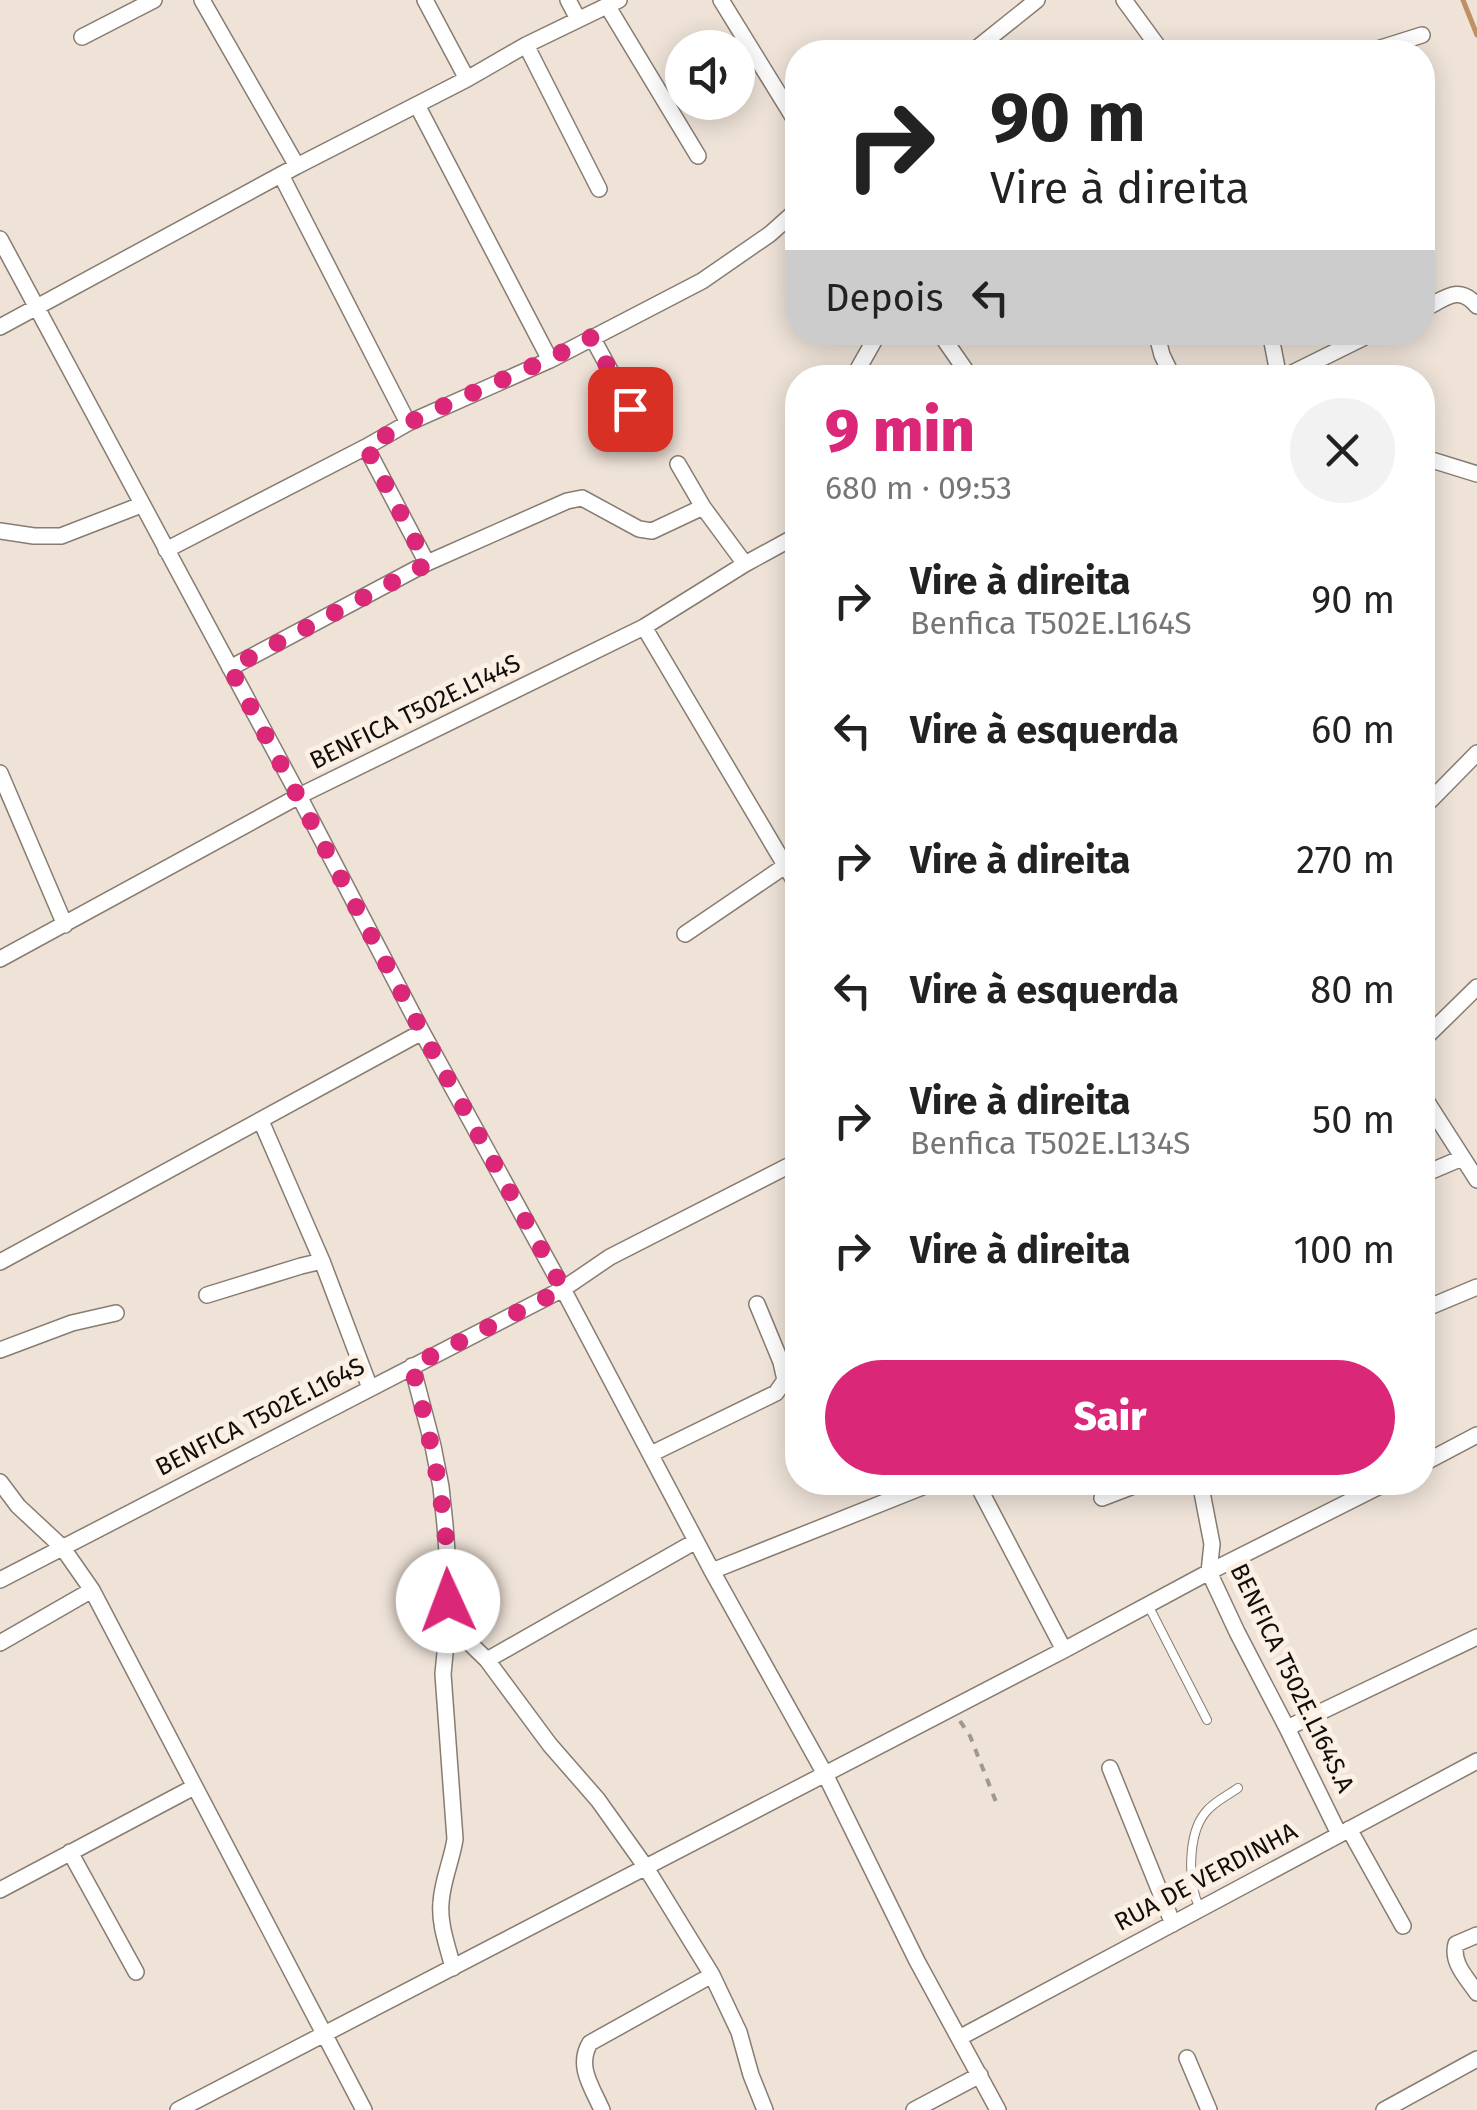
<!DOCTYPE html>
<html lang="pt">
<meta charset="utf-8">
<style>
:root{--surface:#fff;--page:#f2f2f2;--text:#222;--muted:#767676;--accent:#db2777}
body{margin:0;font-family:"Fira Sans",sans-serif;background:var(--page);color:var(--text);height:100vh;display:flex;flex-direction:column;font-size:38px;white-space:nowrap}
*{box-sizing:border-box;margin:0}
p{font-size:32px;color:var(--muted)}
.icon{flex:none;width:55px;height:55px;fill:none;stroke:currentColor;stroke-width:2;stroke-linecap:round;stroke-linejoin:round}
.map{position:relative;flex:1;overflow:hidden}
.sheet{position:absolute;left:785px;top:365px;width:650px;height:1130px;display:flex;flex-direction:column;background:var(--surface);border-radius:40px;box-shadow:0 5px 25px #0003}
.sheet>*{flex:none}
.hud{position:absolute;left:785px;top:40px;width:650px;height:305px;border-radius:40px;box-shadow:0 5px 25px #0003;background:#fff;color:var(--text);overflow:hidden}
.buttons{position:absolute;left:665px;top:30px;display:grid;gap:20px}
.buttons a{display:grid;place-items:center;width:90px;height:90px;border-radius:50%;background:var(--surface);box-shadow:0 5px 25px #0003;font-size:50px}
.pin{position:absolute;display:grid;place-items:center;width:85px;height:85px;color:#fff;margin:-42px;border-radius:20px;box-shadow:0 5px 15px #0006}
.me{position:absolute;width:110px;margin:-55px;rotate:358deg;stroke-linejoin:round;filter:drop-shadow(0 0 8px #0008)}
.turn{display:flex;align-items:center;gap:35px;height:210px;padding:0 40px;font-size:45px}
.turn .icon{width:130px;height:130px;stroke-width:2.5}
.turn b{display:block;font-size:70px;line-height:85px}
.then{display:flex;align-items:center;height:95px;padding:0 40px;background:#0003;gap:20px;font-size:38px}
.round{display:grid;place-items:center;flex:none;width:105px;height:105px;border-radius:52px;background:var(--page)}
.summary{display:flex;align-items:center;justify-content:space-between;height:170px;padding:0 40px}
h1{font-size:60px;font-weight:800;line-height:75px;color:var(--accent)}
.primary-button{display:flex;gap:20px;margin-top:auto;padding:20px 40px}
.primary-button a{flex:1;height:115px;border-radius:60px;background:var(--accent);color:#fff;font-size:40px;font-weight:800;line-height:115px;text-align:center}
ul{padding:0;list-style:none}
li{display:flex;align-items:center;gap:30px;height:130px;padding:0 40px}
li div{flex:1}
li b{display:block;font-size:38px}
li em{font-style:normal}
.map>svg:first-child{display:block}
.lines{fill:none;stroke-linecap:round;stroke-linejoin:round}
.stream{stroke:#be9064;stroke-width:5}
.lane-casing{stroke:#877c72;stroke-width:10}
.street-casing{stroke:#877c72;stroke-width:18}
.path{stroke:#a0978f;stroke-width:4;stroke-dasharray:8 8;stroke-linecap:butt}
.lane{stroke:#fff;stroke-width:8}
.street{stroke:#fff;stroke-width:15}
.route{stroke:#db2777;stroke-width:18;stroke-dasharray:0 32.4}
.labels{text-anchor:middle;dominant-baseline:central;stroke-width:10;stroke-linejoin:round;paint-order:stroke}
.street-label{font-size:25px;fill:#110e0a;stroke:#fcf0e5}
</style>
<div class="map">
<svg width="1477" height="2110" viewBox="0 0 1477 2110">
<rect width="100%" height="100%" fill="#efe3d8"/>
<g class="lines">
<!-- stream -->
<path class="stream" d="M1463,0L1477,35"/>
<defs>
<path id="lane" d="M1148,1605L1207,1720
M1200,1908C1187,1884 1188,1834 1205,1813C1213,1802 1227,1796 1238,1788"/>
<path id="street" d="M202,0L297,166
M425,0L467,79
M568,0L578,19
M721,0L798,125
M1124,0L1162,52
M608,7L698,156
M82,37L154,0
M526,45L599,189
M972,52L1037,0
M1368,52L1422,35
M417,105L550,360
M281,175L408,423
M0,239L299,796L422,1032L563,1289L712,1571L825,1774L917,1961L998,2110
M1422,310C1444,300 1458,283 1477,306
M0,327L297,166L467,79L526,45L619,0
M939,332L971,378
M1156,332L1162,355L1173,378
M1270,332L1279,378
M592,337L631,409
M853,378L879,332
M1282,378L1375,332
M366,447L427,563
M1422,457L1477,474
M678,464L703,507L745,564
M0,531L34,536H61L141,505
M166,550L366,447L408,423L550,360L702,281L770,234L798,209
M644,627L798,887
M230,668L427,563L567,501L582,498L639,529L652,531L703,507
M0,773L65,925
M1422,809L1477,753
M685,934L785,866
M0,959L299,796L644,627L745,564L798,535
M1422,1041L1477,987
M1422,1094L1477,1180
M1422,1175L1462,1158
M322,1261L370,1388
M0,1262L422,1032
M207,1295L301,1266L322,1261L261,1121
M1422,1310L1477,1287
M0,1350L72,1323L116,1313
M412,1366L433,1446L441,1487L445,1525L449,1579L448,1622L443,1674L455,1839C452,1860 442,1881 441,1903C439,1925 448,1947 453,1968
M651,1454L776,1393L785,1380L781,1362L757,1304
M1422,1464L1477,1435
M0,1482L18,1506L62,1547L92,1590L364,2110
M976,1482L1064,1650
M1200,1482L1212,1544L1209,1572L1237,1632L1287,1728L1339,1834
M1102,1498L1144,1482
M712,1571L935,1482
M0,1580L563,1289L610,1257L798,1161
M448,1622L487,1660L550,1745L598,1800L645,1866L712,1975L739,2032L751,2075L765,2110
M0,1643L92,1590
M487,1660L696,1541
M1287,1728L1477,1637
M1110,1768L1173,1924
M1349,1829L1403,1926
M70,1852L136,1972
M0,1890L194,1787
M1477,1935L1456,1944C1451,1963 1467,1978 1477,1993
M959,2038L1477,1761
M1187,2058L1209,2110
M178,2110L1064,1650L1209,1572L1388,1482
M602,2110C592,2087 576,2066 590,2043L712,1975
M914,2110L980,2075
M1384,2110L1477,2059"/>
</defs>
<!-- lane casing -->
<use href="#lane" class="lane-casing"/>
<!-- street casing -->
<use href="#street" class="street-casing"/>
<!-- path -->
<path class="path" d="M960,1721L970,1736L998,1807"/>
<!-- lane -->
<use href="#lane" class="lane"/>
<!-- street -->
<use href="#street" class="street"/>
</g>
<g class="lines">
<!-- route -->
<path class="route" d="M448,1601C450,1518 432,1446 412,1366L563,1289L422,1032L230,668L427,564L366,447C437,403 518,377 592,337L630,409"/>
</g>
<g class="labels">
<!-- street labels -->
<g class="street-label">
<text transform="translate(415 712) rotate(-26)">BENFICA T502E.L144S</text>
<text transform="translate(260 1417) rotate(-27)">BENFICA T502E.L164S</text>
<text transform="translate(1292 1678) rotate(64)">BENFICA T502E.L164S.A</text>
<text transform="translate(1206 1877) rotate(-28)">RUA DE VERDINHA</text>
</g>
</g>
</svg>
<div class="buttons">
<a><svg class="icon" aria-label="sound" viewBox="0 0 24 24"><path d="M4 9h4l5-4v14l-5-4H4zM17 9q2 3 0 6"/></svg></a>
</div>
<div class="pin" style="left:630px;top:409px;background:#d93025"><svg class="icon" aria-label="arrive" viewBox="0 0 24 24"><path d="M6 21V4h12l-3 4 3 4H6"/></svg></div>
<svg class="me" style="left:448px;top:1601px" viewBox="-20 -20 40 40"><circle r="19" fill="#fff"/><path d="M0-13L10 11 0 6-10 11z" fill="#db2777"/></svg>
<div class="hud">
<div class="turn"><svg class="icon" aria-label="right" viewBox="0 0 24 24"><path d="M7 20v-9h11M14 6l5 5-5 5"/></svg><div><b>90 m</b>Vire à direita</div></div>
<div class="then">Depois<svg class="icon" aria-label="left" viewBox="0 0 24 24"><path d="M17 20v-9H6M10 6l-5 5 5 5"/></svg></div>
</div>
<section class="sheet">
<div class="summary"><div><h1>9 min</h1><p>680 m · 09:53</p></div><a class="round"><svg class="icon" aria-label="close" viewBox="0 0 24 24"><path d="M6 6l12 12M18 6L6 18"/></svg></a></div>
<ul>
<li><svg class="icon" aria-label="right" viewBox="0 0 24 24"><path d="M7 20v-9h11M14 6l5 5-5 5"/></svg><div><b>Vire à direita</b><p>Benfica T502E.L164S</p></div><em>90 m</em></li>
<li><svg class="icon" aria-label="left" viewBox="0 0 24 24"><path d="M17 20v-9H6M10 6l-5 5 5 5"/></svg><div><b>Vire à esquerda</b></div><em>60 m</em></li>
<li><svg class="icon" aria-label="right" viewBox="0 0 24 24"><path d="M7 20v-9h11M14 6l5 5-5 5"/></svg><div><b>Vire à direita</b></div><em>270 m</em></li>
<li><svg class="icon" aria-label="left" viewBox="0 0 24 24"><path d="M17 20v-9H6M10 6l-5 5 5 5"/></svg><div><b>Vire à esquerda</b></div><em>80 m</em></li>
<li><svg class="icon" aria-label="right" viewBox="0 0 24 24"><path d="M7 20v-9h11M14 6l5 5-5 5"/></svg><div><b>Vire à direita</b><p>Benfica T502E.L134S</p></div><em>50 m</em></li>
<li><svg class="icon" aria-label="right" viewBox="0 0 24 24"><path d="M7 20v-9h11M14 6l5 5-5 5"/></svg><div><b>Vire à direita</b></div><em>100 m</em></li>
</ul>
<div class="primary-button"><a>Sair</a></div>
</section>
</div>
